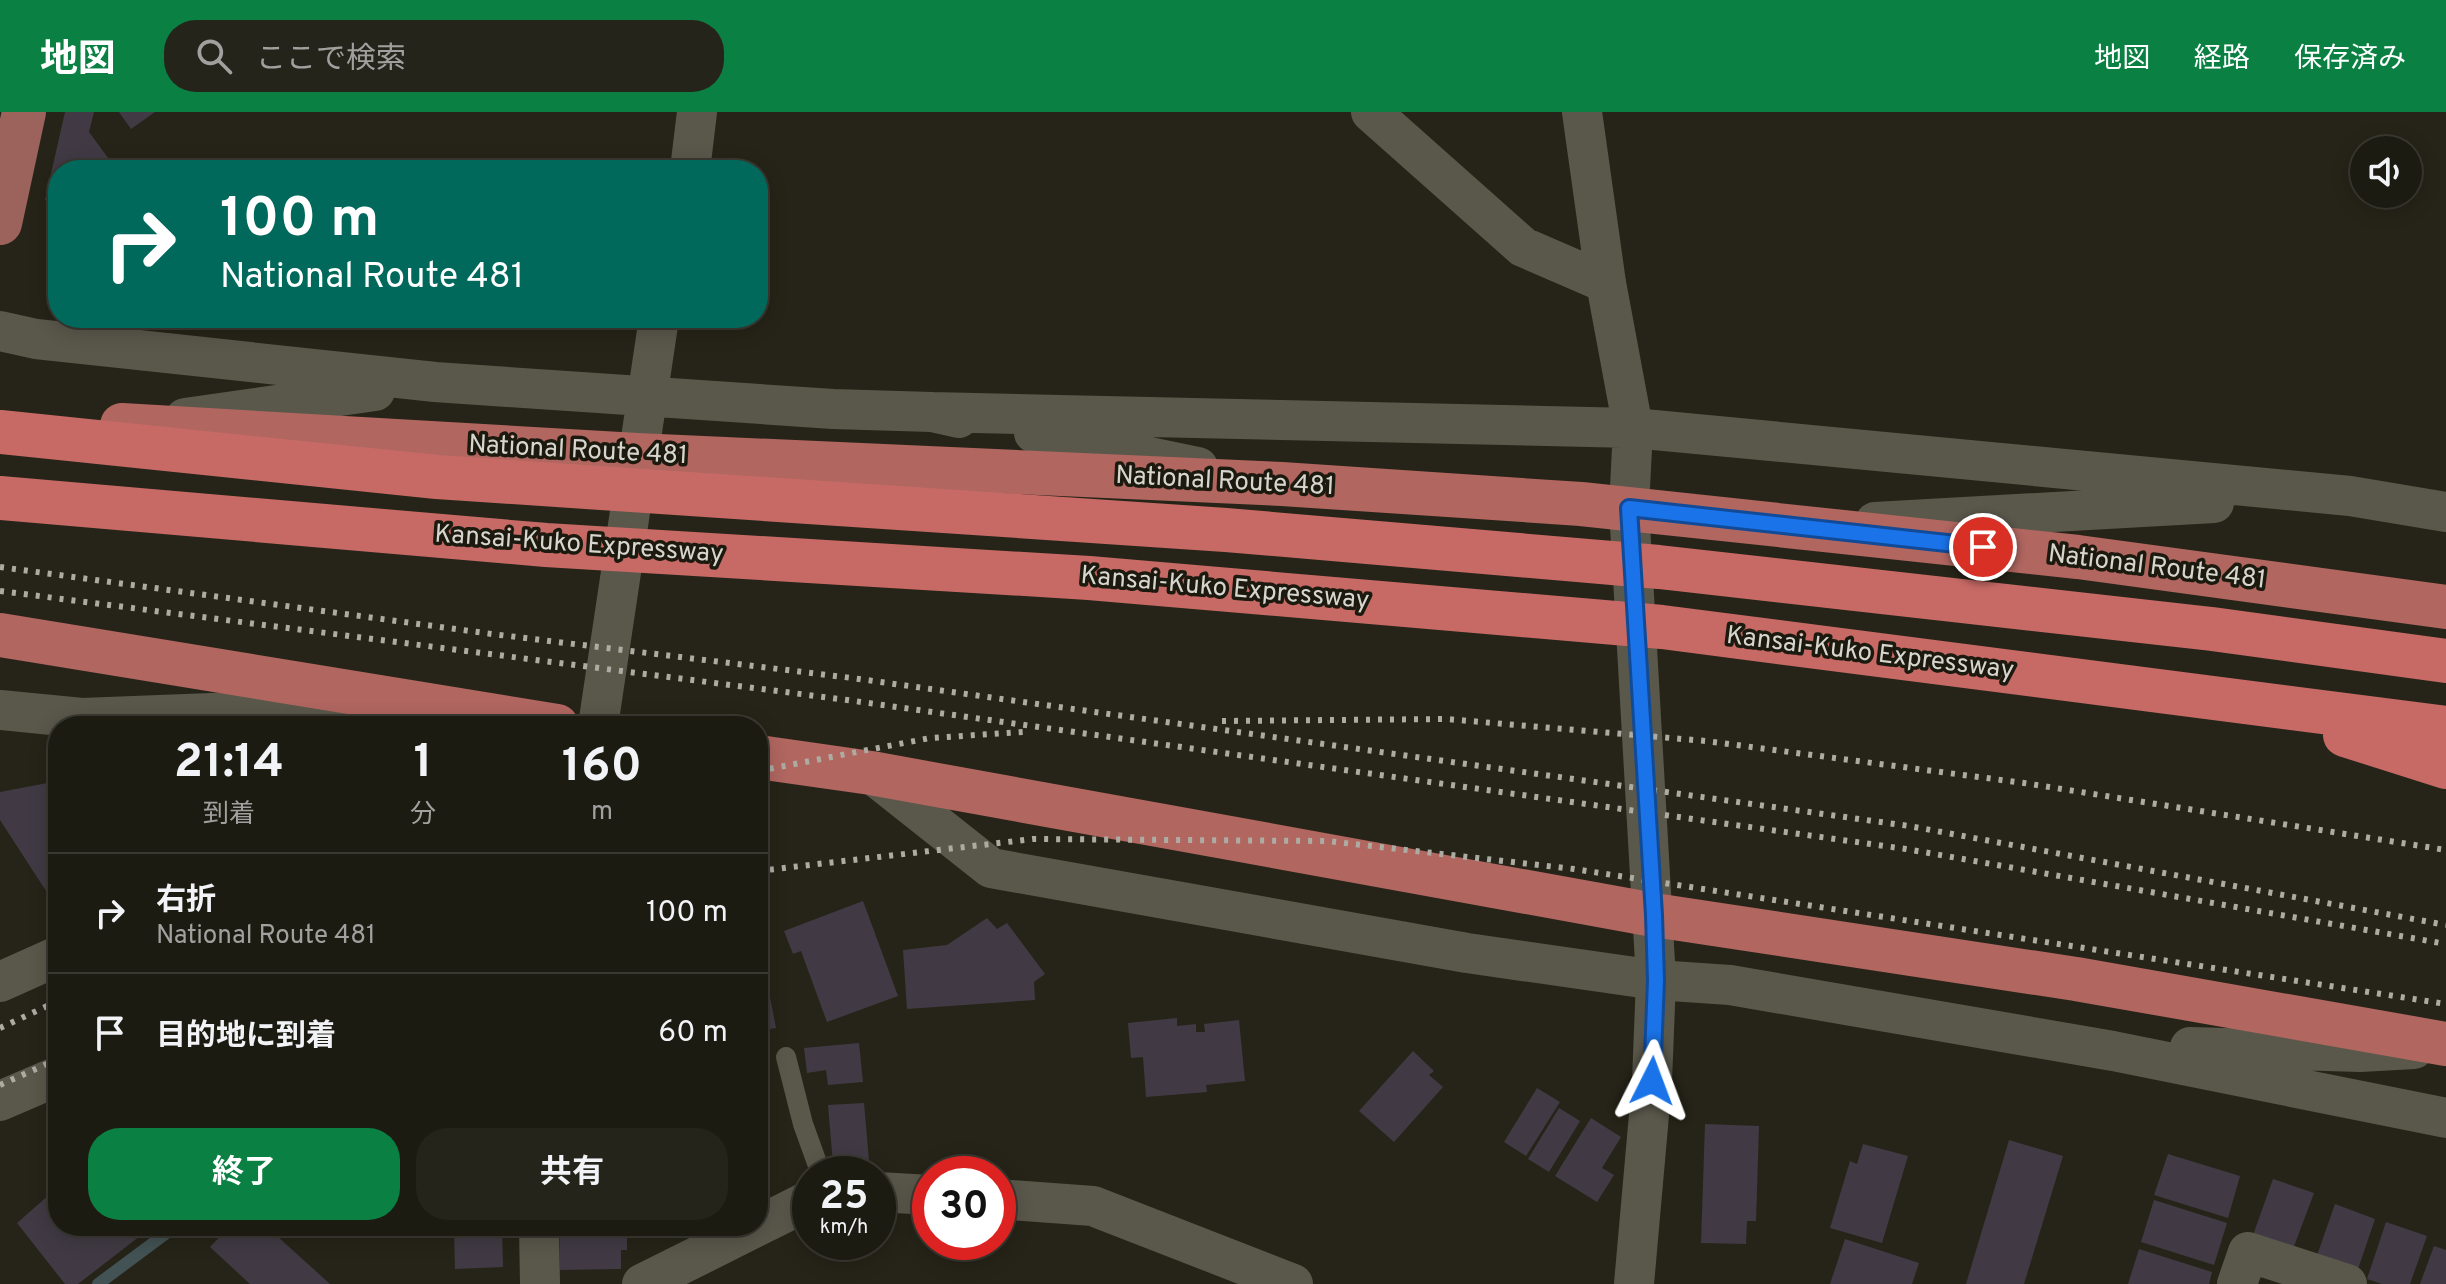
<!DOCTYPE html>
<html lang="ja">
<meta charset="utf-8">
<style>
:root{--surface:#1c1b12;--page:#25241b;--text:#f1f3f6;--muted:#a0a19f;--line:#3a3932;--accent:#0b8043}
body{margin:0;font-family:Overpass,"Noto Sans JP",sans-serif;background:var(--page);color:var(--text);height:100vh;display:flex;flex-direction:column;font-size:30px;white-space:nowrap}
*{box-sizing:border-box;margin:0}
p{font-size:26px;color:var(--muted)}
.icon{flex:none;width:44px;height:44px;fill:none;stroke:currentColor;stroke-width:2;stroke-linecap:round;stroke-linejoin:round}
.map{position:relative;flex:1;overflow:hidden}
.details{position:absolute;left:48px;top:604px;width:720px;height:520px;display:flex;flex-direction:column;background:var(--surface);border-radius:32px;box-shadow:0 4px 20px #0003,0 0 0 2px var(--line)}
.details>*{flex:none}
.banner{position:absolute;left:48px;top:48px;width:720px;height:168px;border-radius:32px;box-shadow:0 4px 20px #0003,0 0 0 2px var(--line);background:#00695c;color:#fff;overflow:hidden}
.buttons{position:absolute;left:2350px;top:24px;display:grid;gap:16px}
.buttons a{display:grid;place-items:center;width:72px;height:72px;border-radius:50%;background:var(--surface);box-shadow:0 4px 20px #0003,0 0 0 2px var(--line);font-size:40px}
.speed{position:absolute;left:792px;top:1044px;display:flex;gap:16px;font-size:40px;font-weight:700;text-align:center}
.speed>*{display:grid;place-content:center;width:104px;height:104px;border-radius:50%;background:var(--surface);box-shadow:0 4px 20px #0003,0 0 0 2px var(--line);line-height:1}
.speed small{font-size:20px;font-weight:400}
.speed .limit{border:12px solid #d22;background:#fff;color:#111}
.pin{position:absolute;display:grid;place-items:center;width:68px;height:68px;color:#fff;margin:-34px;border:4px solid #fff;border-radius:50%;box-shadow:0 2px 8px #0007}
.me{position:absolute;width:88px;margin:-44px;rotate:3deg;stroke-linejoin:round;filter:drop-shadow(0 0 6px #0008)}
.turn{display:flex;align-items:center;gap:28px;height:168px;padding:0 40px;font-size:36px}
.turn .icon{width:104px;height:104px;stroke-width:2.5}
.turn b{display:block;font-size:56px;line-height:68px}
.eta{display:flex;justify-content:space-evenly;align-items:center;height:136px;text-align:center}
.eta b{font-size:48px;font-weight:700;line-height:56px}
.primary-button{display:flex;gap:16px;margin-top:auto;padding:16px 40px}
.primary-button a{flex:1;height:92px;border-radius:32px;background:var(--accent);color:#fff;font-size:32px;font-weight:700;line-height:92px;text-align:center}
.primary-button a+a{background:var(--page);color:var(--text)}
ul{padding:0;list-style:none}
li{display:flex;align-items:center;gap:24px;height:120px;padding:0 40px;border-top:2px solid var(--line)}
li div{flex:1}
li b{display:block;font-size:30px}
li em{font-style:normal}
header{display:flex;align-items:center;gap:48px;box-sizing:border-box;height:112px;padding:0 40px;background:var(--accent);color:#fff}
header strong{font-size:38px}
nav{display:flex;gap:44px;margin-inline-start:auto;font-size:28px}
.search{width:560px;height:72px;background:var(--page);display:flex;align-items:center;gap:20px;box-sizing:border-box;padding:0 28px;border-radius:32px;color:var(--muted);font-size:30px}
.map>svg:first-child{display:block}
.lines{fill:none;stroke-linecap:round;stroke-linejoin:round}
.stream{stroke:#435254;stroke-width:12}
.building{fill:#413a44}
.service{stroke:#5a584b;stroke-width:20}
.minor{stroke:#5a584b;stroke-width:40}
.primary{stroke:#9b635b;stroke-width:44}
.trunk{stroke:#b16660;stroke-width:44}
.motorway{stroke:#c76a66;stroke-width:44}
.rail{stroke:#adaca3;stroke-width:6;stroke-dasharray:4 8;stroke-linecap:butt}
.route-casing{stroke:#114b97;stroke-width:20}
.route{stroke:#1a73e8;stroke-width:14}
.labels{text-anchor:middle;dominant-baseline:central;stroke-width:7;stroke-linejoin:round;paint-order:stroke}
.street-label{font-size:26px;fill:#d7d6ce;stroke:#1c1a0f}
</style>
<header>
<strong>地図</strong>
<div class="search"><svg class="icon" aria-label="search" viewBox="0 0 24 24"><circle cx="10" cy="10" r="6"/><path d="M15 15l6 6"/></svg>ここで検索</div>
<nav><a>地図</a><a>経路</a><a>保存済み</a></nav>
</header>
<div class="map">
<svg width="2446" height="1172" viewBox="0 0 2446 1172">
<rect width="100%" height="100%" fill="#262418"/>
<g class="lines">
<!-- stream -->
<path class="stream" d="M98,1172L176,1114"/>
</g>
<!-- building -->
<path class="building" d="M65,0H94L89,20L117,58H58V96L45,88Z
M119,0H155L131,17Z
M58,669V776L48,782L0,708V680Z
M863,789L898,884L827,910L801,839L793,842L784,819Z
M987,806L997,817L1007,811L1045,862L1034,870L1035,888L907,897L903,838L947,833Z
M766,865L776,916L758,919V867Z
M1177,906V914L1196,912V920H1205L1204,912L1239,908L1245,969L1206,973L1207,980L1146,985L1143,945L1131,946L1128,911Z
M859,931L863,970L828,973L826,958L807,961L804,936Z
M1413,939L1434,959L1429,963L1443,975L1394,1030L1359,999Z
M762,941L769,966L760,968L766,990L758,992V942Z
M1537,976L1560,990L1526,1044L1504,1030Z
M864,991L869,1049L833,1052L828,993Z
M1559,996L1580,1009L1549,1060L1528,1047Z
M1591,1006L1621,1025L1602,1056L1614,1063L1597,1090L1555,1064Z
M1705,1012L1759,1014L1756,1109H1747L1746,1132L1701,1131Z
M2009,1028L2063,1044L2024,1172H1966Z
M1863,1032L1908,1044L1882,1131L1830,1116L1850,1049L1857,1052Z
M2168,1042L2240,1064L2228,1106L2154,1083Z
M2273,1067L2314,1081L2293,1137L2253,1123Z
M58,1075V1114H153L78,1172H65L17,1111Z
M2154,1088L2227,1111L2214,1153L2141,1130Z
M2335,1092L2375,1107L2356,1163L2315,1149Z
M2386,1110L2427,1124L2410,1172H2382L2367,1167Z
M230,1114H266L330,1172H250L210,1135Z
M398,1114H434V1124L399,1126Z
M441,1114H502L503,1155L455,1157L454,1120L441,1121Z
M560,1114H627V1138H621V1157L560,1158Z
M1845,1127L1919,1151L1912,1172H1830Z
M2434,1134L2446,1138V1172H2420Z
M2139,1137L2212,1160L2209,1172H2128Z"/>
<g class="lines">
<!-- service -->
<path class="service" d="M786,945L803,1012L821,1062"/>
<!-- minor -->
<path class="minor" d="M1371,0L1523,135L1606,171
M1582,0L1606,171L1633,316L1629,396L1656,868L1652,969L1634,1172
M690,58L697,0
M0,219L36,227L435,270L833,297L932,300L959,306
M932,300L1633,316L2350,384L2446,400
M185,306L375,279
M1034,321L1198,355
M1875,410L2214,391
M0,598L82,606L371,595
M598,614L659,206
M871,661L991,756L1467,841L1656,868L1730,873L2113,939L2446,1006
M0,870L58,844
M2190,935L2360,940L2414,937
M0,989L58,964
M878,1080L930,1083
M998,1087L1093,1094L1293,1172
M539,1114L540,1172
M642,1172L810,1088
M2237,1172L2248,1140L2347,1172"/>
<!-- primary -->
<path class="primary" d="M0,111L24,0"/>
<!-- trunk -->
<path class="trunk" d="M122,313L637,343L1282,372L1581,392L2078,445L2446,495
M0,523L557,614
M758,645L871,661L1654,803L2076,867L2446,932"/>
<!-- motorway -->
<path class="motorway" d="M0,320L437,365L1226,418L1659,455L2212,517L2446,549
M0,386L546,433L1089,466L1662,515L2446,616
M2345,623L2446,655"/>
<!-- rail -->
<path class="rail" d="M0,455L492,522L852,566L1909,714L2446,813
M0,479L847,588L1906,737L2446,832
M1222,609L1446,607L1706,629L2024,671L2446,738
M758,659L930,626L1023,620
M758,759L1033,727L1327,729L1574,757L2446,892
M0,916L58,889
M0,973L58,947"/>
</g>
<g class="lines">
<defs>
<path id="route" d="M1652,969L1656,868L1654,803L1629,396L1983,435"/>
</defs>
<!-- route casing -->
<use href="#route" class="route-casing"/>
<!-- route -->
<use href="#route" class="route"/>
</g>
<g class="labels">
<!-- street labels -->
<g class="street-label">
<text transform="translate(578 339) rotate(3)">National Route 481</text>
<text transform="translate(1225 370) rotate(3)">National Route 481</text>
<text transform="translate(579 433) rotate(4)">Kansai-Kuko Expressway</text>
<text transform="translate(2157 456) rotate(7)">National Route 481</text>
<text transform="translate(1225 477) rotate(5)">Kansai-Kuko Expressway</text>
<text transform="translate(1870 542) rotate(7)">Kansai-Kuko Expressway</text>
</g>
</g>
</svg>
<div class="buttons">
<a><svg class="icon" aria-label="sound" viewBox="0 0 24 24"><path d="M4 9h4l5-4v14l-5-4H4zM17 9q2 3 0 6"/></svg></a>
</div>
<div class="speed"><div>25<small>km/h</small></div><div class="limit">30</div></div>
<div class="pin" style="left:1983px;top:435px;background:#d93025"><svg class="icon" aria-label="arrive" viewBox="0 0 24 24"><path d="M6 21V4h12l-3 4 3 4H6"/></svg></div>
<svg class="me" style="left:1652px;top:969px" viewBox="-20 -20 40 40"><path d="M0-17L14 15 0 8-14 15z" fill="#1a73e8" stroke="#fff" stroke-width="4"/></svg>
<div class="banner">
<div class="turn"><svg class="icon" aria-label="right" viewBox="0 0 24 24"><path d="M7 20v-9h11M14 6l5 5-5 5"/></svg><div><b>100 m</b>National Route 481</div></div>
</div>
<section class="details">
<div class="eta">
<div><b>21:14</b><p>到着</p></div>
<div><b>1</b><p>分</p></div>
<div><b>160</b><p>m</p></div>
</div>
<ul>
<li><svg class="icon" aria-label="right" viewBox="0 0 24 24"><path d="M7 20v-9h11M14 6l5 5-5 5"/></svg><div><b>右折</b><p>National Route 481</p></div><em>100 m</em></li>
<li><svg class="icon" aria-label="arrive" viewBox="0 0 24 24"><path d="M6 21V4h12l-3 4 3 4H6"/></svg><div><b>目的地に到着</b></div><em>60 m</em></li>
</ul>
<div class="primary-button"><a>終了</a><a>共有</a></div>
</section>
</div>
